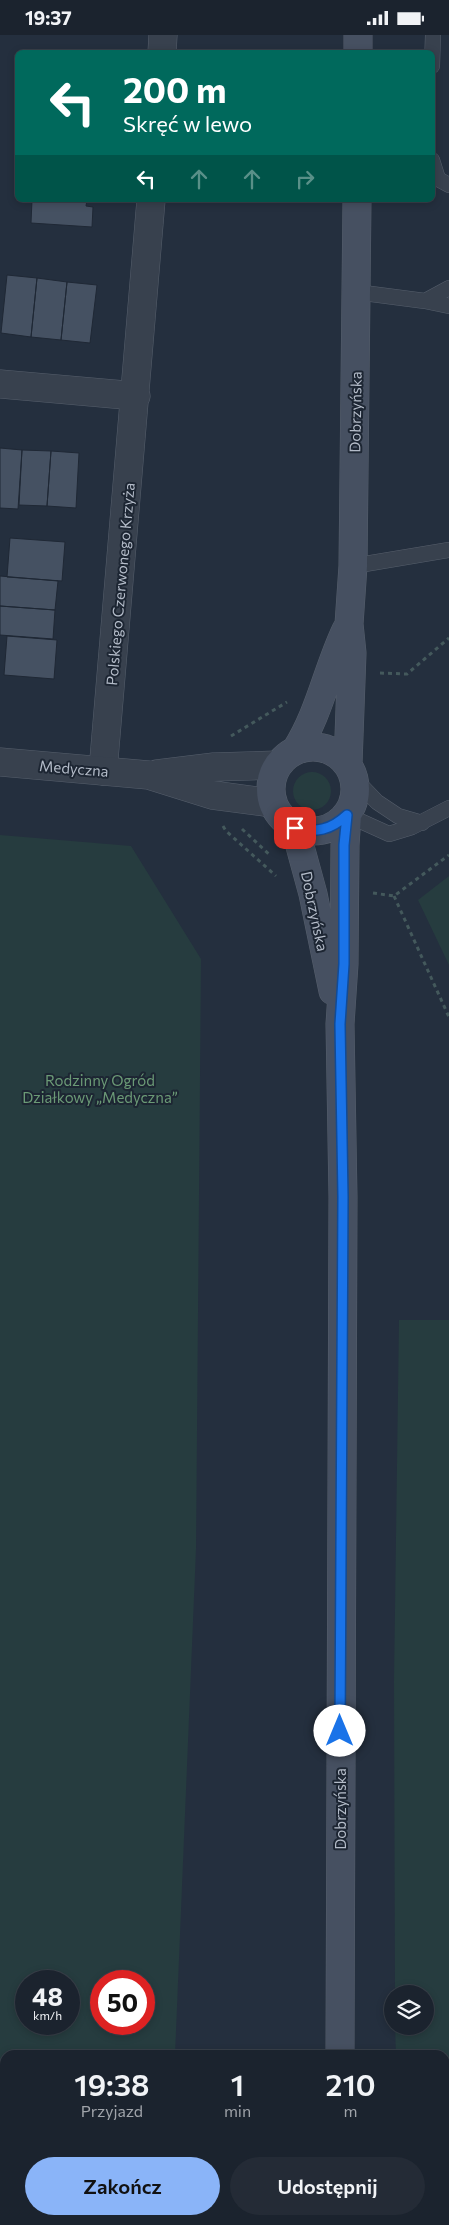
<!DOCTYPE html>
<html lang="pl">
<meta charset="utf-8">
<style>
:root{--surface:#1b232e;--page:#242b36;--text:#f1f3f6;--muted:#a0a4aa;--line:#39404a;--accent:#8ab4f8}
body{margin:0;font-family:Commissioner,sans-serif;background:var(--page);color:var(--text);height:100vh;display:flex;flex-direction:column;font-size:19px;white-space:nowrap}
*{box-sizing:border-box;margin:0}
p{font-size:16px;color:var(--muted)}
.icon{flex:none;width:28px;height:28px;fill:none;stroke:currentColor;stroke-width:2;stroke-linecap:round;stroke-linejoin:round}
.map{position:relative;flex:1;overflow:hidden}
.panel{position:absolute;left:0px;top:2015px;width:450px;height:175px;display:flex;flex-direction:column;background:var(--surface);border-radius:15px 15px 0 0;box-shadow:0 2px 8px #0003,0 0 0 1px var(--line)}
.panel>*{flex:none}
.guide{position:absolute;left:15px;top:15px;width:420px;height:152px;border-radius:8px;box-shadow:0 2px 8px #0003,0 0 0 1px var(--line);background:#00695c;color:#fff;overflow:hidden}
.fabs{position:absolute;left:384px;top:1950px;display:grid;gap:10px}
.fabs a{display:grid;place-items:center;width:50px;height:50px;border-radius:50%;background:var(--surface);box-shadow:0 2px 8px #0003,0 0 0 1px var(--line);font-size:25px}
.speed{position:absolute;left:15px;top:1935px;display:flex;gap:10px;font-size:25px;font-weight:700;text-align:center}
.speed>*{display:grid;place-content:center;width:65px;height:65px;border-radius:50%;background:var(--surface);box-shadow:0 2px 8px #0003,0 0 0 1px var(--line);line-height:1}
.speed small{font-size:12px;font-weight:400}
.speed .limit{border:8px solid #d22;background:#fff;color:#111}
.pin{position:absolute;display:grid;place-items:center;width:42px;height:42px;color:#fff;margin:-21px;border-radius:10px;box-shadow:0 2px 8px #0006}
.me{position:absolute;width:55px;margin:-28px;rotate:0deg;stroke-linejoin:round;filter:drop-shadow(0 0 4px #0008)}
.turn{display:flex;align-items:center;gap:18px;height:105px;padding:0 25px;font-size:22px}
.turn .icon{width:65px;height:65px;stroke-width:2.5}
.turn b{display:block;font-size:35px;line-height:42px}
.lanes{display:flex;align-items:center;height:48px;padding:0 25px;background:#0003;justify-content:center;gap:25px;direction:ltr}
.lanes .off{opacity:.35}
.eta{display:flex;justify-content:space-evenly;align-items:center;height:85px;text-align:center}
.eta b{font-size:30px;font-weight:600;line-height:35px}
.button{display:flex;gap:10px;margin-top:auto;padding:10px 25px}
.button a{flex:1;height:58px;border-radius:30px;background:var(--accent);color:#111;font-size:20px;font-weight:600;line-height:58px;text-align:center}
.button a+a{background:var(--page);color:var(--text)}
.status{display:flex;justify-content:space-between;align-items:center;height:35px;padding:0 25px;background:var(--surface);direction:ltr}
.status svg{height:14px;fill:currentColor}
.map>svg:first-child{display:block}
.green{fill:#263c3f;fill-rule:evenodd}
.building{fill:#455162;stroke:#1f2835}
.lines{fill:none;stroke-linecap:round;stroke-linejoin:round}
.service-casing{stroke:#565f6c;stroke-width:16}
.minor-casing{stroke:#565f6c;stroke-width:29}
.tertiary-casing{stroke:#565f6c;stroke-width:29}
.secondary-casing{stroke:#565f6c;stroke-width:29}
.path{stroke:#44595c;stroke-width:3;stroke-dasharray:4 4;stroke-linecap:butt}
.service{stroke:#38414e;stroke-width:15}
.minor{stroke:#38414e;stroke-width:28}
.tertiary{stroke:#38414e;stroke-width:28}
.secondary{stroke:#465061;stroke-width:28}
.route-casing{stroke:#114b97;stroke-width:12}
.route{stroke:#1a73e8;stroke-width:9}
.labels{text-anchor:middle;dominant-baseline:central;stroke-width:4;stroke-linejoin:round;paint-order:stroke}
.street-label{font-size:15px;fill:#b4bcc9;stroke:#1d2633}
.park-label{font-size:15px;fill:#6b9a76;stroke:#1d2633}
</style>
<div class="status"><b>19:37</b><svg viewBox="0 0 49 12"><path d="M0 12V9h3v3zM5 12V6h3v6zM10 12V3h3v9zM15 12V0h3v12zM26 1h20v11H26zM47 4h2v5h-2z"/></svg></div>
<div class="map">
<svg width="449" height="2190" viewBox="0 0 449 2190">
<rect width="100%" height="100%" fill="#242f3e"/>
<!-- green -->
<path class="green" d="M293 756a19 19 0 1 1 38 0a19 19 0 1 1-38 0Z
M0,800L131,811L201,924L196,1514L175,2020H5V2185H168V2190H0ZM26,1946H69V1989H26ZM144,1946V1989H101V1946Z
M449,841V930L418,865Z
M399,1285H449V2190H397V2185H445V2020H396L395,1991H425V1959H395L394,1647Z"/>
<!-- building -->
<path class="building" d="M32,165H87L86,171L93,172L92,192L31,188Z
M7,240L37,243L31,302L1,298Z
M37,243L67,247L61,305L31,302Z
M67,247L97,250L90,308L61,305Z
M0,413L22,415L18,474L0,473Z
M22,415L51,416L47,471L19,470Z
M51,416L79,418L76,473L47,471Z
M10,503L65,507L62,546L7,542Z
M0,541L58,546L55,575L0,571Z
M0,571L55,575L53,604L0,600Z
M7,601L57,605L54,644L4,640Z"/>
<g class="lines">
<defs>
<path id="service" d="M432,31L433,0
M432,125L438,144L449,150
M356,257L425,266L449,253
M425,266L449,271
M353,531L449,515
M354,743L377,767L398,781L422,788
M347,780L389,799L412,792L449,773"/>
<path id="minor" d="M162,18L163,0
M0,349L136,361
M103,736L151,165"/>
<path id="tertiary" d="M0,727L148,740L212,760L273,768
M157,739L214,732L278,730"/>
<path id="secondary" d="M358,18V0
M271 754a42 42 0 1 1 84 0a42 42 0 1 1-84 0Z
M296,715C320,677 327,635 346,595
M348,729L352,618L349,589L353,531L357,165
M295,793L313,859L333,956
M340,2020L343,1162L340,989L344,929L345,810L347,780
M339,2190V2185"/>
</defs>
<!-- service casing -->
<use href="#service" class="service-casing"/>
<!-- minor casing -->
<use href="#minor" class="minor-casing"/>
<!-- tertiary casing -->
<use href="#tertiary" class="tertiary-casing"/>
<!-- secondary casing -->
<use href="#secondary" class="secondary-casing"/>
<!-- path -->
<path class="path" d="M380,638L407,639L449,603
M231,701L287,667
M223,791L226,796L276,841
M242,794L271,821
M373,858L394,861L449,820
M394,861L449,982"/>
<!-- service -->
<use href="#service" class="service"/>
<!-- minor -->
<use href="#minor" class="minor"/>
<!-- tertiary -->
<use href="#tertiary" class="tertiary"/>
<!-- secondary -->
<use href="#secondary" class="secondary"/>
</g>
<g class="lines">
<defs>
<path id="route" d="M295,793C316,798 331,795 347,780L344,810V929L340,989L343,1162L340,1696"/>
</defs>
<!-- route casing -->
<use href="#route" class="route-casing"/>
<!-- route -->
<use href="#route" class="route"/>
</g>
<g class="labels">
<!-- street labels -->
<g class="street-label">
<text transform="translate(355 377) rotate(-89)">Dobrzyńska</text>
<text transform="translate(120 549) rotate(-85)">Polskiego Czerwonego Krzyża</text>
<text transform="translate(74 733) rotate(5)">Medyczna</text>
<text transform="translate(315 876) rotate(78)">Dobrzyńska</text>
<text transform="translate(340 1774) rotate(-90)">Dobrzyńska</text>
</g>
<!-- park labels -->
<g class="park-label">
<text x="100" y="1045">Rodzinny Ogród<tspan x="100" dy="17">Działkowy „Medyczna”</tspan></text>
</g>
</g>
</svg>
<div class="fabs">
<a><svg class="icon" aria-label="layers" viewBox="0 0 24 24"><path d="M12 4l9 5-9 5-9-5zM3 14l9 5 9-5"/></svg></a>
</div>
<div class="speed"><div>48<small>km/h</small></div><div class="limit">50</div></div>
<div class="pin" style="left:295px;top:793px;background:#d93025"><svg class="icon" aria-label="arrive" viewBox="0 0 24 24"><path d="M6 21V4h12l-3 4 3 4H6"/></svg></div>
<svg class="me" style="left:340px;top:1696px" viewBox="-20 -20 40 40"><circle r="19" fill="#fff"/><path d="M0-13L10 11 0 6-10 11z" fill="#1a73e8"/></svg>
<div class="guide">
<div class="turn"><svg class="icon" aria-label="left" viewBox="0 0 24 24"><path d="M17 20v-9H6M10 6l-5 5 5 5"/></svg><div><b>200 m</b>Skręć w lewo</div></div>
<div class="lanes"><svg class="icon" aria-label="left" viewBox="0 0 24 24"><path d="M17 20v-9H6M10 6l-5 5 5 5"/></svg><svg class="icon off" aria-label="ahead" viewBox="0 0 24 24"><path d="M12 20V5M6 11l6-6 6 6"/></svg><svg class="icon off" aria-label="ahead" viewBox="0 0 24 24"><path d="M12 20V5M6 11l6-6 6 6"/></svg><svg class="icon off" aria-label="right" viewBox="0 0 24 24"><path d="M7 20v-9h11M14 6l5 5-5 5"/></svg></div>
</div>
<section class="panel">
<div class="eta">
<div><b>19:38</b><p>Przyjazd</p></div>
<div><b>1</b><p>min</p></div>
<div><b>210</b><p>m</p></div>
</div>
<div class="button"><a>Zakończ</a><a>Udostępnij</a></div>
</section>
</div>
